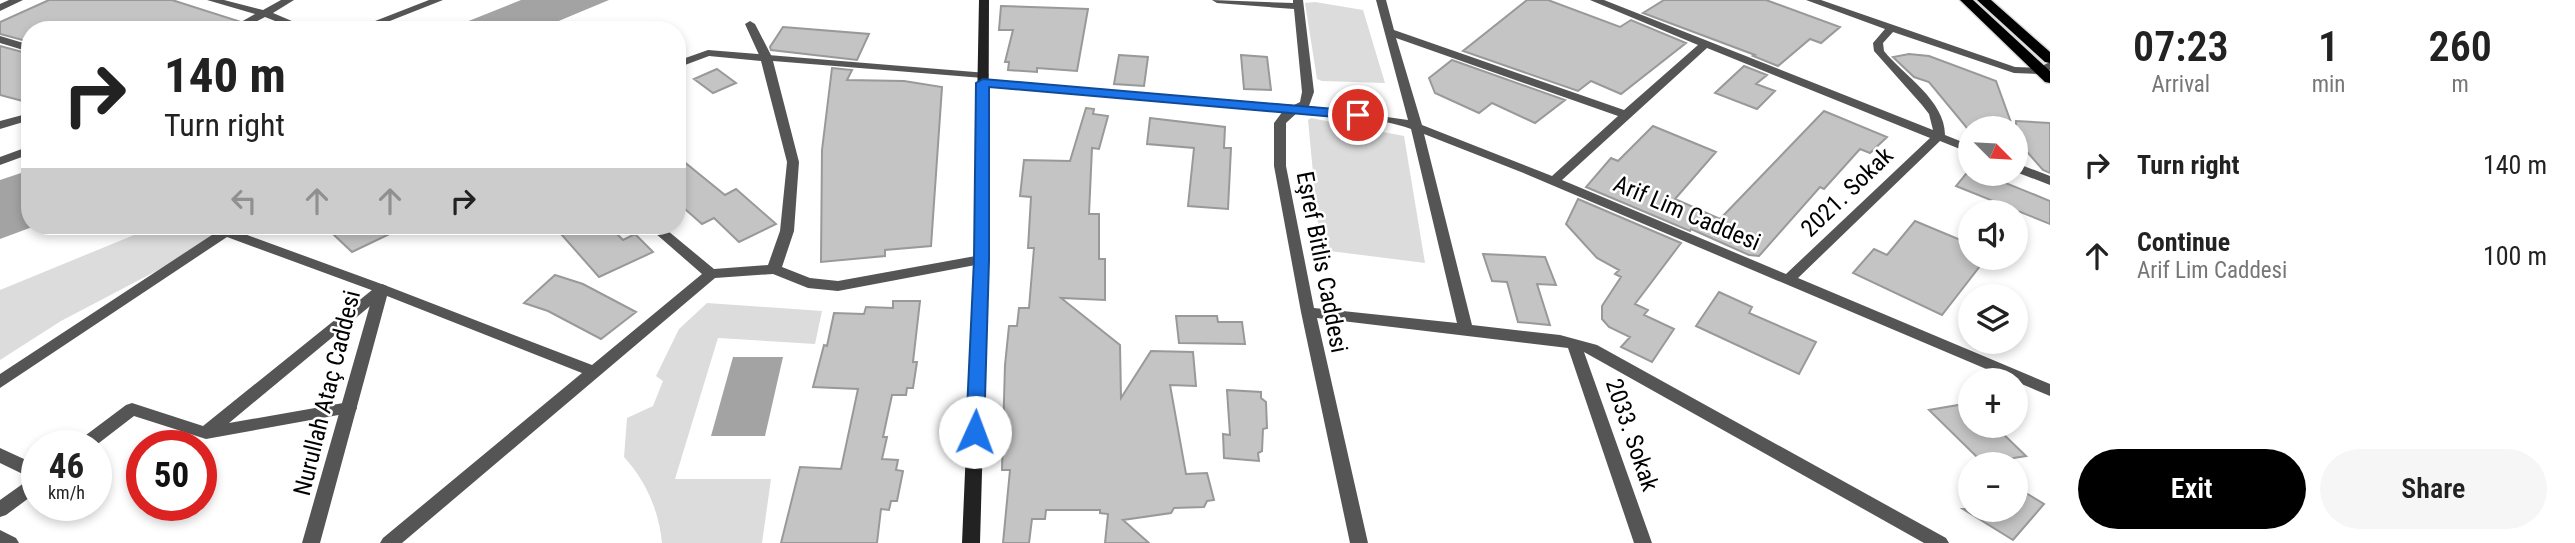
<!DOCTYPE html>
<meta charset="utf-8">
<style>
:root{--surface:#fff;--page:#f6f6f6;--text:#222;--muted:#767676;--accent:#000}
body{margin:0;font-family:"Roboto Condensed",sans-serif;background:var(--page);color:var(--text);height:100vh;display:flex;flex-direction:column;font-size:26px;white-space:nowrap}
*{box-sizing:border-box;margin:0}
p{font-size:23px;color:var(--muted)}
.icon{flex:none;width:38px;height:38px;fill:none;stroke:currentColor;stroke-width:2;stroke-linecap:round;stroke-linejoin:round}
.map{position:relative;flex:1;overflow:hidden}
.details{display:flex;flex-direction:column;background:var(--surface);width:525px}
.details>*{flex:none}
.hud{position:absolute;left:21px;top:21px;width:665px;height:214px;border-radius:28px;box-shadow:0 4px 10px #0003;background:#fff;color:var(--text);overflow:hidden}
.needle{width:46px;rotate:114deg}
.controls{position:absolute;left:1958px;top:116px;display:grid;gap:14px}
.controls a{display:grid;place-items:center;width:70px;height:70px;border-radius:50%;background:var(--surface);box-shadow:0 4px 10px #0003;font-size:35px}
.speed{position:absolute;left:21px;top:430px;display:flex;gap:14px;font-size:35px;font-weight:700;text-align:center}
.speed>*{display:grid;place-content:center;width:91px;height:91px;border-radius:50%;background:var(--surface);box-shadow:0 4px 10px #0003;line-height:1}
.speed small{font-size:18px;font-weight:400}
.speed .limit{border:10px solid #d22;background:#fff;color:#111}
.pin{position:absolute;display:grid;place-items:center;width:60px;height:60px;color:#fff;margin:-30px;border:4px solid #fff;border-radius:50%;box-shadow:0 2px 7px #0007}
.me{position:absolute;width:77px;margin:-38px;rotate:2deg;stroke-linejoin:round;filter:drop-shadow(0 0 5px #0008)}
.turn{display:flex;align-items:center;gap:24px;height:147px;padding:0 28px;font-size:32px}
.turn .icon{width:91px;height:91px;stroke-width:2.5}
.turn b{display:block;font-size:49px;line-height:60px}
.lanes{display:flex;align-items:center;height:66px;padding:0 28px;background:#0003;justify-content:center;gap:35px;direction:ltr}
.lanes .off{opacity:.35}
.eta{display:flex;justify-content:space-evenly;align-items:center;height:119px;text-align:center}
.eta b{font-size:42px;font-weight:600;line-height:49px}
.action{display:flex;gap:14px;margin-top:auto;padding:14px 28px}
.action a{flex:1;height:80px;border-radius:42px;background:var(--accent);color:#fff;font-size:28px;font-weight:600;line-height:80px;text-align:center}
.action a+a{background:var(--page);color:var(--text)}
ul{padding:0;list-style:none}
li{display:flex;align-items:center;gap:21px;height:91px;padding:0 28px}
li div{flex:1}
li b{display:block;font-size:26px}
li em{font-style:normal}
main{display:flex;flex:1;min-height:0}
.map>svg:first-child{display:block}
.green{fill:#dcdcdc}
.water{fill:#a3a3a3}
.building{fill:#c4c4c4;stroke:#999;stroke-width:2}
.lines{fill:none;stroke-linecap:round;stroke-linejoin:round}
.primary-casing{stroke:#dbdbdb;stroke-width:3}
.lane{fill:#555;fill-rule:evenodd}
.street{fill:#555;fill-rule:evenodd}
.secondary{fill:#222;fill-rule:evenodd}
.primary{fill:#000;fill-rule:evenodd}
.route{fill:#1a73e8;stroke:#114b97;stroke-width:2}
.labels{text-anchor:middle;dominant-baseline:central;stroke-width:5;stroke-linejoin:round;paint-order:stroke}
.street-label{font-size:24px;fill:#000;stroke:#fff}
</style>
<main>
<div class="map">
<svg width="2050" height="543" viewBox="0 0 2050 543">
<rect width="100%" height="100%" fill="#fff"/>
<!-- green -->
<path class="green" d="M1315,2L1363,10L1385,83L1322,81L1317,79L1305,3Z
M1311,118L1404,136L1425,263L1330,251L1320,247L1308,120Z
M156,226H242L61,321L0,360V290Z
M707,303L822,311L815,344L718,338L675,479H771L762,543H662C659,511 646,481 624,457L627,418L653,406L663,381L656,376L679,329Z"/>
<!-- water -->
<path class="water" d="M521,0H609L537,30H446Z
M30,170V226H35L0,239V180Z
M733,357H783L765,436H711Z"/>
<!-- building -->
<path class="building" d="M49,0H172L238,21L224,30H30V42L0,34V22Z
M1527,0H1548L1620,27L1631,20L1686,43L1621,94L1591,81L1578,91L1463,51Z
M1664,0H1766L1840,27L1821,43L1810,39L1778,66L1753,56L1755,55L1643,13Z
M1001,6L1088,9L1077,71L1037,68V72L1008,70L1009,62H1005L1013,30H999Z
M783,27L869,34L857,60L771,50L770,47Z
M0,46L30,54V103L0,95Z
M1909,54L1929,56L1996,81L2013,128H1967L1929,82L1914,77L1893,57Z
M1119,55L1148,57L1144,86L1114,84Z
M1241,55L1267,57L1271,90L1244,89Z
M1452,60L1565,100L1535,123L1492,103L1479,113L1435,93L1429,78Z
M1744,66L1767,75L1756,84L1775,91L1757,109L1715,93Z
M832,68L852,70L847,80L904,81L942,87L931,246L885,250V256L821,262L822,150Z
M717,69L736,83L713,93L694,79Z
M1086,108L1094,109L1093,114L1108,116L1099,149L1092,148L1089,214H1099V259H1105V300L1061,298L1120,345L1121,398L1151,351L1193,352L1196,386L1170,385L1186,474L1207,473L1214,500L1207,501L1204,507L1174,508L1171,513L1123,520L1149,543H1105L1108,514L1100,513V510H1046L1045,519H1032L1029,543H1003L1010,470H1002L1005,365L1009,326H1017L1019,308H1029L1034,248H1028L1031,197L1020,196L1024,160L1070,161Z
M1824,111L1887,137L1870,153L1860,149L1824,189L1820,187L1759,256L1749,255L1691,229L1690,231L1586,187L1611,158L1618,161L1653,126L1716,152L1675,199L1720,219Z
M1150,118L1225,127L1224,148H1231L1228,209L1188,206L1194,148L1147,144Z
M2016,121L2050,123V173L2043,170L2022,146L2016,145Z
M677,156L725,195L736,189L776,224L739,242L714,218L702,224L677,202Z
M1970,169V173H1981L2050,201V224L1956,186Z
M1578,199L1681,243L1635,304L1648,310L1644,315L1674,329L1652,362L1621,347L1630,337L1609,327L1602,319V306L1621,277L1615,274L1619,270L1597,258L1566,224Z
M1915,221L1970,244V257H1987L1942,315L1853,273L1874,249L1887,255Z
M351,226H406L352,252L333,234Z
M554,226H609L623,240L635,234L653,252L599,277Z
M1483,254L1545,257L1556,285L1537,284L1550,325L1518,322L1507,282L1492,281Z
M555,275L583,284L636,312L601,339L548,311L524,303Z
M1719,292L1752,307L1749,313L1816,342L1799,374L1696,326Z
M893,301H920L913,362H917L913,388H907L906,395H892L883,437H887L882,459L898,460L896,470L903,471L897,501H891L889,510L881,509L877,543H781L800,467L841,469L858,389L813,387L824,345L827,346L834,313L864,314L866,307L893,308Z
M1176,316H1217L1218,322H1242L1245,344L1179,343Z
M1227,390L1261,392V398L1266,402L1267,428L1263,429L1262,451L1258,453L1259,461L1224,458L1223,434L1230,435Z
M1970,403V425H1994L2026,456L1983,463L1929,410Z
M2016,487L2044,504L2013,540L1963,509H2016Z"/>
<g class="lines">
<defs>
<path id="primary" d="M1960,0H1973L2050,71V83L2045,82Z
M1977,0H1991L2050,52V63L2045,62Z"/>
</defs>
<!-- primary casing -->
<use href="#primary" class="primary-casing"/>
<!-- lane -->
<path class="lane" d="M750,21L755,24L772,57L770,59L766,60L760,57L745,24Z
M382,284L387,286L389,289L387,292L229,423L349,402L355,404L357,408L355,412L206,439L134,416L95,446H76L78,441L126,405L132,403L203,426L377,286Z
M0,448L37,465V492L6,515L0,517V500L31,478L0,463Z
M0,530L16,538L19,543H0Z"/>
<!-- street -->
<path class="street" d="M9,0H23L0,11V4Z
M207,0H224L263,10L281,0H294L273,13L313,30H298L265,17L240,30H227L255,14Z
M429,0H443L367,30H352Z
M1212,0L1293,3V0H1303L1314,92L1309,106L1408,120L1376,0H1386L1394,30L1624,110L1698,45L1590,0H1604L1933,130L1929,114L1922,105L1874,51L1873,43L1885,29L1806,0H1821L2015,67L2038,68L2050,62V70L2040,74L2014,73L1893,32L1883,43L1884,51C1904,76 1945,100 1945,135L1970,145V153L1940,141L1798,278L2050,384V396L1521,172L1424,134L1472,325L1560,335L1597,345L1946,538L1949,543H1924L1584,352L1652,543H1634L1568,348L1317,318L1368,543H1350L1301,312L1274,166V123L1283,111L983,86L977,83L983,80L1294,105L1300,102L1302,92L1294,9L1217,3ZM1396,38L1618,116L1552,176L1422,125ZM1707,48L1930,138L1786,274L1562,180ZM1298,112C1333,115 1378,117 1411,129L1457,323L1314,308L1286,166V123Z
M0,36L30,45V52L0,43Z
M708,50L987,73L989,75L983,78L773,61L799,162L794,231L782,267L810,278L838,281L981,255L988,260L986,263L838,291L808,288L773,274L715,278L402,543H380L383,538L582,373L387,296L320,543H302L374,291L227,237L0,388V374L221,229L230,226H250L248,229L239,232L387,286L592,365L702,274L647,226H662L714,269L768,265L780,231L787,162L761,61L709,56L677,68V61Z
M30,113V120L0,129V121Z
M30,146V154L0,165V157Z
M2016,163L2050,176V185L2016,172Z"/>
<!-- secondary -->
<path class="secondary" d="M979,0H989L988,260L980,543H962L974,260Z"/>
<!-- primary -->
<use href="#primary" class="primary"/>
</g>
<!-- route -->
<path class="route" d="M983,79L1358,111L1365,115L1358,119L989,87V260L984,432L981,437L975,440L968,437L966,432L974,260L976,83Z"/>
<g class="labels">
<!-- street labels -->
<g class="street-label">
<text transform="translate(1847 192) rotate(-44)">2021. Sokak</text>
<text transform="translate(1687 213) rotate(23)">Arif Lim Caddesi</text>
<text transform="translate(1322 262) rotate(79)">Eşref Bitlis Caddesi</text>
<text transform="translate(327 393) rotate(-76)">Nurullah Ataç Caddesi</text>
<text transform="translate(1632 435) rotate(71)">2033. Sokak</text>
</g>
</g>
</svg>
<div class="controls">
<a><svg class="needle" viewBox="-14 -14 28 28"><path d="M0-13l5 13h-10z" fill="#e53935"/><path d="M0 13l5-13h-10z" fill="#767676"/></svg></a>
<a><svg class="icon" aria-label="sound" viewBox="0 0 24 24"><path d="M4 9h4l5-4v14l-5-4H4zM17 9q2 3 0 6"/></svg></a>
<a><svg class="icon" aria-label="layers" viewBox="0 0 24 24"><path d="M12 4l9 5-9 5-9-5zM3 14l9 5 9-5"/></svg></a>
<a>+</a>
<a>−</a>
</div>
<div class="speed"><div>46<small>km/h</small></div><div class="limit">50</div></div>
<div class="pin" style="left:1358px;top:115px;background:#d93025"><svg class="icon" aria-label="arrive" viewBox="0 0 24 24"><path d="M6 21V4h12l-3 4 3 4H6"/></svg></div>
<svg class="me" style="left:975px;top:432px" viewBox="-20 -20 40 40"><circle r="19" fill="#fff"/><path d="M0-13L10 11 0 6-10 11z" fill="#1a73e8"/></svg>
<div class="hud">
<div class="turn"><svg class="icon" aria-label="right" viewBox="0 0 24 24"><path d="M7 20v-9h11M14 6l5 5-5 5"/></svg><div><b>140 m</b>Turn right</div></div>
<div class="lanes"><svg class="icon off" aria-label="left" viewBox="0 0 24 24"><path d="M17 20v-9H6M10 6l-5 5 5 5"/></svg><svg class="icon off" aria-label="ahead" viewBox="0 0 24 24"><path d="M12 20V5M6 11l6-6 6 6"/></svg><svg class="icon off" aria-label="ahead" viewBox="0 0 24 24"><path d="M12 20V5M6 11l6-6 6 6"/></svg><svg class="icon" aria-label="right" viewBox="0 0 24 24"><path d="M7 20v-9h11M14 6l5 5-5 5"/></svg></div>
</div>
</div>
<section class="details">
<div class="eta">
<div><b>07:23</b><p>Arrival</p></div>
<div><b>1</b><p>min</p></div>
<div><b>260</b><p>m</p></div>
</div>
<ul>
<li><svg class="icon" aria-label="right" viewBox="0 0 24 24"><path d="M7 20v-9h11M14 6l5 5-5 5"/></svg><div><b>Turn right</b></div><em>140 m</em></li>
<li><svg class="icon" aria-label="ahead" viewBox="0 0 24 24"><path d="M12 20V5M6 11l6-6 6 6"/></svg><div><b>Continue</b><p>Arif Lim Caddesi</p></div><em>100 m</em></li>
</ul>
<div class="action"><a>Exit</a><a>Share</a></div>
</section>
</main>
